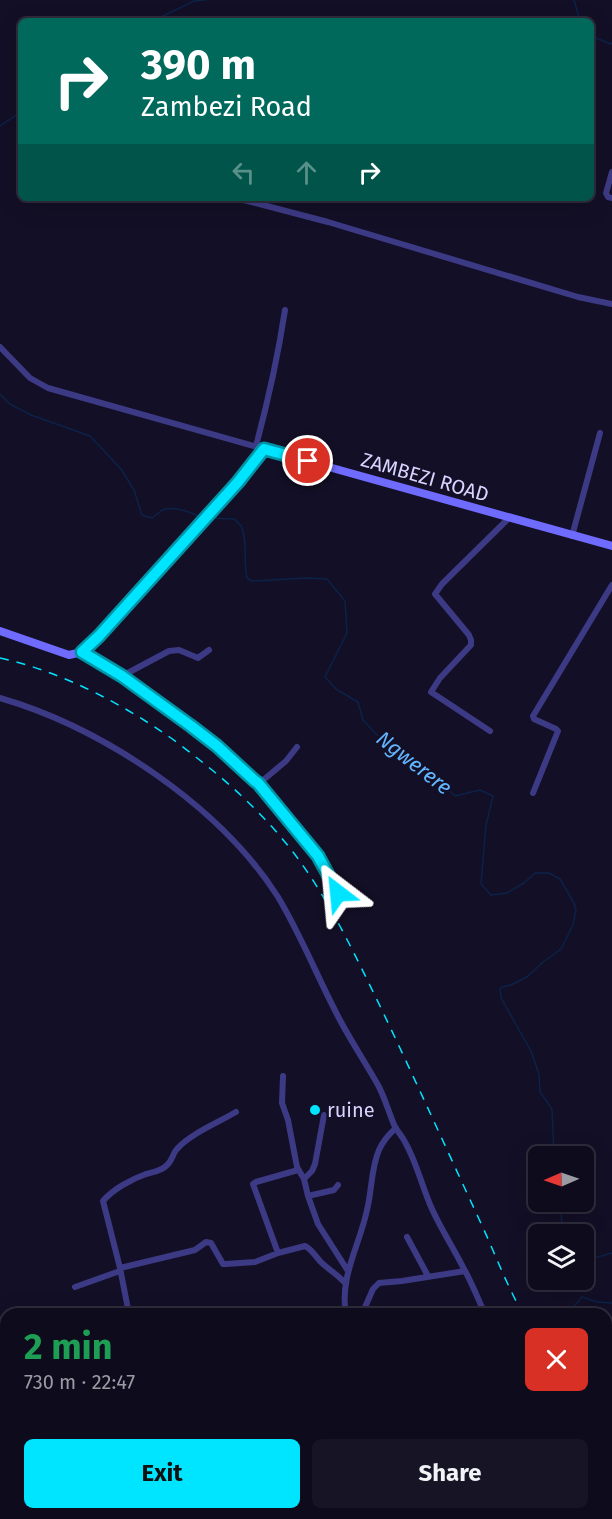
<!DOCTYPE html>
<meta charset="utf-8">
<style>
:root{--surface:#0e0b1c;--page:#171425;--text:#f1f3f6;--muted:#9b9ba3;--line:#2e2b3b;--accent:#00e5ff}
body{margin:0;font-family:"Fira Sans",sans-serif;background:var(--page);color:var(--text);height:100vh;display:flex;flex-direction:column;font-size:22px;white-space:nowrap}
*{box-sizing:border-box;margin:0}
p{font-size:20px;color:var(--muted)}
.icon{flex:none;width:33px;height:33px;fill:none;stroke:currentColor;stroke-width:2;stroke-linecap:round;stroke-linejoin:round}
.map{position:relative;flex:1;overflow:hidden}
.sheet{position:absolute;left:0px;top:1308px;width:612px;height:212px;display:flex;flex-direction:column;background:var(--surface);border-radius:18px 18px 0 0;box-shadow:0 6px 24px #0002,0 0 0 2px var(--line)}
.sheet>*{flex:none}
.guide{position:absolute;left:18px;top:18px;width:576px;height:183px;border-radius:9px;box-shadow:0 6px 24px #0002,0 0 0 2px var(--line);background:#00695c;color:#fff;overflow:hidden}
.needle{width:39px;rotate:268deg}
.fabs{position:absolute;left:528px;top:1146px;display:grid;gap:12px}
.fabs a{display:grid;place-items:center;width:66px;height:66px;border-radius:9px;background:var(--surface);box-shadow:0 6px 24px #0002,0 0 0 2px var(--line);font-size:30px}
.pin{position:absolute;display:grid;place-items:center;width:51px;height:51px;color:#fff;margin:-26px;border:3px solid #fff;border-radius:50%;box-shadow:0 2px 6px #0007}
.me{position:absolute;width:66px;margin:-33px;rotate:331deg;stroke-linejoin:round;filter:drop-shadow(0 0 4px #0008)}
.turn{display:flex;align-items:center;gap:21px;height:126px;padding:0 24px;font-size:27px}
.turn .icon{width:78px;height:78px;stroke-width:2.5}
.turn b{display:block;font-size:42px;line-height:51px}
.lanes{display:flex;align-items:center;height:57px;padding:0 24px;background:#0003;justify-content:center;gap:30px;direction:ltr}
.lanes .off{opacity:.35}
.round{display:grid;place-items:center;flex:none;width:63px;height:63px;border-radius:9px;background:var(--page)}
.overview{display:flex;align-items:center;justify-content:space-between;height:102px;padding:0 24px}
h1{font-size:36px;font-weight:700;line-height:45px;color:#1e9e55}
.action{display:flex;gap:12px;margin-top:auto;padding:12px 24px}
.action a{flex:1;height:69px;border-radius:9px;background:var(--accent);color:#111;font-size:24px;font-weight:700;line-height:69px;text-align:center}
.action a+a{background:var(--page);color:var(--text)}
.map>svg:first-child{display:block}
.lines{fill:none;stroke-linecap:round;stroke-linejoin:round}
.stream{stroke:#0c2248;stroke-width:1.5}
.minor{stroke:#3d3a85;stroke-width:6}
.tertiary{stroke:#3d3a85;stroke-width:7}
.secondary{stroke:#6f6bff;stroke-width:8}
.rail{stroke:#00e5ff;stroke-width:1.5;stroke-dasharray:9 8;stroke-linecap:butt}
.route-casing{stroke:#0095a6;stroke-width:15}
.route{stroke:#00e5ff;stroke-width:10}
.poi-dot{fill:#00e5ff;stroke:#130f26;stroke-width:2}
.labels{text-anchor:middle;dominant-baseline:central;stroke-width:5;stroke-linejoin:round;paint-order:stroke}
.street-label{font-size:20px;fill:#d9d4ff;stroke:#130f26}
.poi-label{font-size:20px;fill:#d9d4ff;stroke:#130f26;text-anchor:start}
.water-label{font-size:21px;font-style:italic;fill:#62b6ff;stroke:#130f26}
</style>
<div class="map">
<svg width="612" height="1519" viewBox="0 0 612 1519">
<rect width="100%" height="100%" fill="#130f26"/>
<g class="lines">
<!-- stream -->
<path class="stream" d="M574,0L580,21
M153,21L194,1L205,0
M591,36L611,44L612,43
M0,126L21,112
M0,394L10,404L31,415L90,436L121,469L134,490L142,515L152,518C156,515 161,510 165,509C177,507 190,512 201,517
M211,518L234,519C236,521 239,523 241,526C248,539 243,563 247,578L252,581L307,578L327,579L345,601L347,633L325,677L336,689L358,702L363,720L376,734L391,745L424,765L455,796L480,790L493,796L486,825L481,884L491,895L507,893L524,883L535,873H549L560,879L574,903L576,910L573,925L561,949L543,962L527,977L511,985L502,987L500,989L501,998L531,1051L539,1074L540,1092L552,1109L554,1156
M561,1202L562,1234
M584,1261L612,1253
M573,1314L572,1309L582,1297L597,1302L612,1303
M606,1356H612"/>
<!-- minor -->
<path class="minor" d="M612,172L606,193L608,197L612,198
M236,198L328,222L578,297L612,304
M0,347L30,378L48,388L264,449
M256,446C268,401 278,356 285,310
M572,536L600,433
M82,652L122,676L191,726L217,745L255,781L261,782L286,761L297,747
M122,676L169,651L179,650L198,658L209,650
M0,698C103,728 220,806 278,897C302,937 319,981 341,1022C353,1044 366,1064 378,1085C385,1098 389,1113 395,1127C398,1132 402,1136 405,1142C417,1163 422,1187 432,1209C441,1229 454,1249 464,1269C472,1283 478,1299 485,1314
M490,731L431,692L440,678L471,645V640L469,635L435,594L442,584L509,518
M258,783L318,856L338,893
M533,793L558,731L556,729L534,719L533,716L612,585
M283,1076L282,1103L288,1120L297,1167L304,1179L308,1196L318,1224L348,1271
M304,1179L312,1171L315,1164L324,1115
M308,1196L334,1190L338,1185
M407,1237L428,1276
M278,1253L253,1184L256,1182L298,1170
M120,1268L195,1250L206,1242L211,1243L223,1264H226L255,1262L278,1253L305,1246C313,1250 316,1258 323,1264C331,1271 339,1276 346,1284
M75,1287L120,1271
M129,1314L120,1268L103,1201C113,1189 132,1179 146,1174C153,1172 162,1171 167,1165C172,1161 173,1153 177,1149C190,1134 219,1122 236,1112
M236,1314L254,1309L278,1313L302,1309L306,1310L309,1314
M346,1314C339,1278 360,1244 367,1210C372,1190 371,1168 379,1150C383,1141 389,1134 396,1128
M362,1314L373,1289L379,1283L402,1281L465,1271
M465,1314L483,1311
M0,1320L6,1332
M0,1380L6,1376
M0,1448L6,1446
M606,1484L612,1489
M147,1514L149,1519
M307,1514L310,1519
M344,1514L346,1519
M447,1514L464,1519
M521,1514L525,1519
M370,1519L376,1514
M388,1519L389,1514
M411,1519L413,1514"/>
<!-- tertiary -->
<path class="tertiary" d="M0,1474L6,1483
M25,1514L29,1519"/>
<!-- secondary -->
<path class="secondary" d="M0,631L69,655L82,652L99,636L238,482L264,449L612,546"/>
<!-- rail -->
<path class="rail" d="M0,658C60,671 121,703 171,738C218,773 257,806 293,852C329,899 354,953 380,1006C414,1077 446,1148 479,1219C494,1251 506,1284 523,1314
M606,1432L612,1439"/>
</g>
<g class="lines">
<defs>
<path id="route" d="M308,461L264,449L238,482L99,636L82,652L122,676L191,726L217,746L255,781L258,783L318,856L338,893"/>
</defs>
<!-- route casing -->
<use href="#route" class="route-casing"/>
<!-- route -->
<use href="#route" class="route"/>
</g>
<!-- markers -->
<circle class="poi-dot" cx="315" cy="1110" r="6"/>
<g class="labels">
<!-- street labels -->
<g class="street-label">
<text transform="translate(425 477) rotate(16)">ZAMBEZI ROAD</text>
</g>
<!-- poi labels -->
<g class="poi-label">
<text x="327" y="1110">ruine</text>
</g>
<!-- water labels -->
<g class="water-label">
<text transform="translate(414 763) rotate(38)">Ngwerere</text>
</g>
</g>
</svg>
<div class="fabs">
<a><svg class="needle" viewBox="-14 -14 28 28"><path d="M0-13l5 13h-10z" fill="#e53935"/><path d="M0 13l5-13h-10z" fill="#9b9ba3"/></svg></a>
<a><svg class="icon" aria-label="layers" viewBox="0 0 24 24"><path d="M12 4l9 5-9 5-9-5zM3 14l9 5 9-5"/></svg></a>
</div>
<div class="pin" style="left:308px;top:461px;background:#d93025"><svg class="icon" aria-label="arrive" viewBox="0 0 24 24"><path d="M6 21V4h12l-3 4 3 4H6"/></svg></div>
<svg class="me" style="left:338px;top:893px" viewBox="-20 -20 40 40"><path d="M0-17L14 15 0 8-14 15z" fill="#00e5ff" stroke="#fff" stroke-width="4"/></svg>
<div class="guide">
<div class="turn"><svg class="icon" aria-label="right" viewBox="0 0 24 24"><path d="M7 20v-9h11M14 6l5 5-5 5"/></svg><div><b>390 m</b>Zambezi Road</div></div>
<div class="lanes"><svg class="icon off" aria-label="left" viewBox="0 0 24 24"><path d="M17 20v-9H6M10 6l-5 5 5 5"/></svg><svg class="icon off" aria-label="ahead" viewBox="0 0 24 24"><path d="M12 20V5M6 11l6-6 6 6"/></svg><svg class="icon" aria-label="right" viewBox="0 0 24 24"><path d="M7 20v-9h11M14 6l5 5-5 5"/></svg></div>
</div>
<section class="sheet">
<div class="overview"><div><h1>2 min</h1><p>730 m · 22:47</p></div><a class="round" style="background:#d93025;color:#fff"><svg class="icon" aria-label="close" viewBox="0 0 24 24"><path d="M6 6l12 12M18 6L6 18"/></svg></a></div>
<div class="action"><a>Exit</a><a>Share</a></div>
</section>
</div>
